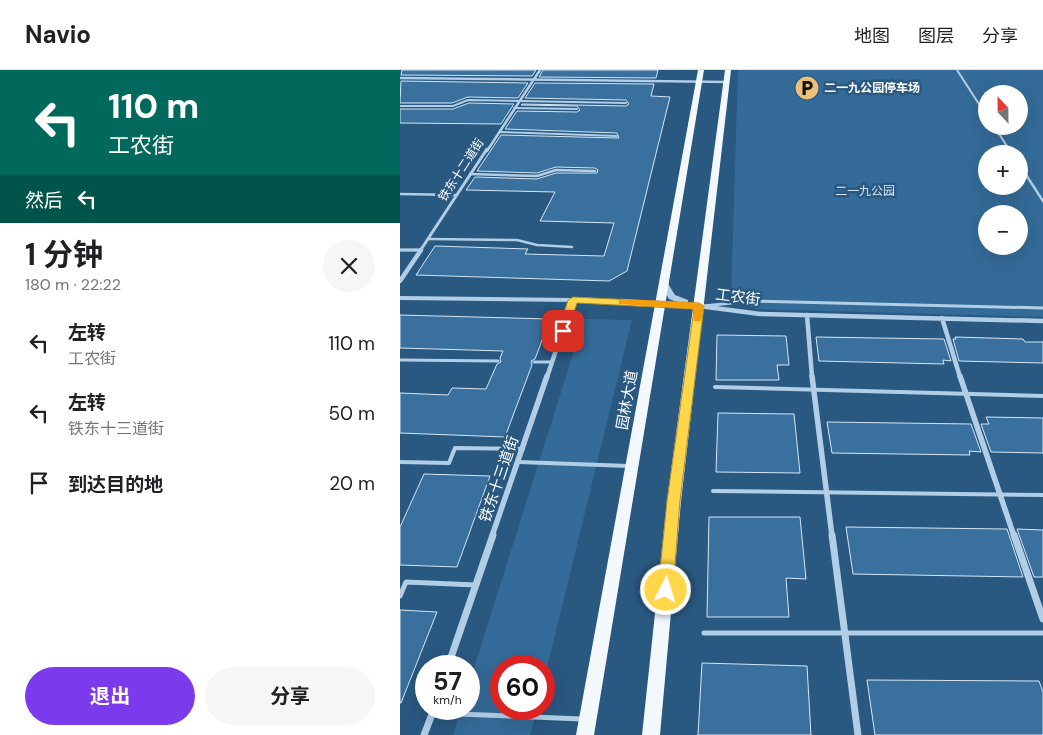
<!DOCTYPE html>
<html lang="zh">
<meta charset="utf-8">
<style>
:root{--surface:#fff;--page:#f6f6f6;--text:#202124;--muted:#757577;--line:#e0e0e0;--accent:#7c3aed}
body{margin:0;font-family:"DM Sans","Noto Sans SC",sans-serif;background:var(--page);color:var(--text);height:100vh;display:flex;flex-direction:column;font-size:19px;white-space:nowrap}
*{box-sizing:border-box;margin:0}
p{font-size:16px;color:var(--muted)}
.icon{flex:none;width:28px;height:28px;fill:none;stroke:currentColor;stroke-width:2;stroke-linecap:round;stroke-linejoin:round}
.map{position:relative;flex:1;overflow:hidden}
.panel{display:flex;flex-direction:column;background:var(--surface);width:400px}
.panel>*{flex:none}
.top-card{background:#00695c;color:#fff;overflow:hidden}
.needle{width:32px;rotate:338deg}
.tools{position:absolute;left:578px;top:15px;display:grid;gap:10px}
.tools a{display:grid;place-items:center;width:50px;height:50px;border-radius:50%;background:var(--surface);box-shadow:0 5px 20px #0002;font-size:25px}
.speed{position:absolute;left:15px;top:585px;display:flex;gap:10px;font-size:25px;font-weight:700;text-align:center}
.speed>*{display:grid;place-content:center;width:65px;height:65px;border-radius:50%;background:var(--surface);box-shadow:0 5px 20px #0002;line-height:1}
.speed small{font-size:12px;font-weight:400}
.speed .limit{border:8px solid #d22;background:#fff;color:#111}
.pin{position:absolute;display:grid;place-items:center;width:42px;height:42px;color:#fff;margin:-21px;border-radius:10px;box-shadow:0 2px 8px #0006}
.me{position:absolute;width:55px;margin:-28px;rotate:5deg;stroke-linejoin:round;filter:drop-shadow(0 0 4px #0008)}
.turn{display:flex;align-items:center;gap:18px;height:105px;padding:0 25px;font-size:22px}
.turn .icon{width:65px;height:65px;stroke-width:2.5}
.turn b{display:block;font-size:35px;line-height:42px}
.then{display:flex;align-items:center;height:48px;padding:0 25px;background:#0003;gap:10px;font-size:19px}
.round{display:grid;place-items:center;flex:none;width:52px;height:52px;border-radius:26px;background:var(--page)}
.summary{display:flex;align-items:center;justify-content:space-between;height:85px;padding:0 25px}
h1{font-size:30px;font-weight:700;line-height:38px}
.primary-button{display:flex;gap:10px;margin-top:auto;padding:10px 25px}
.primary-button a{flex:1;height:58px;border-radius:30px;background:var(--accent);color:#fff;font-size:20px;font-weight:700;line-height:58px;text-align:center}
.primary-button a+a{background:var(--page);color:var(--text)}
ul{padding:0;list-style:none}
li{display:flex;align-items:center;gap:15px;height:70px;padding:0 25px}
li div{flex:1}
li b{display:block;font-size:19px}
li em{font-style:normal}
header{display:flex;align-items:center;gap:30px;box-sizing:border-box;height:70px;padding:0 25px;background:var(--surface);border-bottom:1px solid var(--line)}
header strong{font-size:24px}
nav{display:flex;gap:28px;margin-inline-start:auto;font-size:18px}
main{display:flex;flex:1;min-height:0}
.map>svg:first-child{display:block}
.green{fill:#346b98;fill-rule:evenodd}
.building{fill:#3a709d;stroke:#d5e6f5}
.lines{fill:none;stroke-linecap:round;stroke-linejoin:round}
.service-far4{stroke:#b2cee6;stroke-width:2}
.service-far3{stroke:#b2cee6;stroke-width:2.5}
.service-far2{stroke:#b2cee6;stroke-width:3}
.service-far1{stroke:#b2cee6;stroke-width:4}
.service{stroke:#b2cee6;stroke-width:5}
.minor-far4{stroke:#b2cee6;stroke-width:2.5}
.minor-far3{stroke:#b2cee6;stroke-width:3}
.minor-far2{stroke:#b2cee6;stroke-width:4.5}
.minor-far1{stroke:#b2cee6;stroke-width:5.5}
.minor{stroke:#b2cee6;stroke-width:7}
.tertiary{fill:#b2cee6;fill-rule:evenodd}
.primary{fill:#f3f8fd;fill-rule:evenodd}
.route{fill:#ffd54a;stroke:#a68a30}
.slow{fill:#f59e0b}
.labels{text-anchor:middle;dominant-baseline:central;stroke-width:5;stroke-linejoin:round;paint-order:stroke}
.far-poi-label{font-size:12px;font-weight:bold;fill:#fff;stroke:#295881;text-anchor:start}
.far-street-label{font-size:12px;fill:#fff;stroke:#295881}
.far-park-label{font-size:12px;fill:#d5e6f5;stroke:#295881}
.street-label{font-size:15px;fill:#fff;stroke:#295881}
</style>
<header>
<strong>Navio</strong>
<nav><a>地图</a><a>图层</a><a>分享</a></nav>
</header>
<main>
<section class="panel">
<div class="top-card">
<div class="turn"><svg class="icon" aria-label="left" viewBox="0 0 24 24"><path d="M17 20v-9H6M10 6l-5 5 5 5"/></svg><div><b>110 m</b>工农街</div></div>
<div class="then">然后<svg class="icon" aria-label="left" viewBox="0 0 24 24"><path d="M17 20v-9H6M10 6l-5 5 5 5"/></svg></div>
</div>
<div class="summary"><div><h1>1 分钟</h1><p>180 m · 22:22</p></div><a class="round"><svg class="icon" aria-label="close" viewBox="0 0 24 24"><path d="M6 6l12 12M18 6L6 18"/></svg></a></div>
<ul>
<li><svg class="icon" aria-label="left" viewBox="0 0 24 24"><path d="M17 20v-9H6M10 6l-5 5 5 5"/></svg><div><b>左转</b><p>工农街</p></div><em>110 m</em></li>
<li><svg class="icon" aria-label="left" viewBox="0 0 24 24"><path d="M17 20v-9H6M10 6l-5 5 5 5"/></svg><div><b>左转</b><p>铁东十三道街</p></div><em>50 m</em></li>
<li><svg class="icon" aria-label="arrive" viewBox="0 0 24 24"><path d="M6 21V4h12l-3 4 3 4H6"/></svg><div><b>到达目的地</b></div><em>20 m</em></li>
</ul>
<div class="primary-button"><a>退出</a><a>分享</a></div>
</section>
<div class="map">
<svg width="643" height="665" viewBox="0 0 643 665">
<rect width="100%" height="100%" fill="#295881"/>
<!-- green -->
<path class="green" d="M338,0H643V247L356,239L331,227ZM586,24H619V56H586ZM586,84H619V116H586ZM586,144H619V176H586Z
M184,249L232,250L144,610V596H101V639H137L130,665H53L61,639H69V614Z"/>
<!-- building -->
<path class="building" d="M2,0H136L132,6L1,5Z
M143,0H258L256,8L139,7Z
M1,11L128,13L118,28L68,27L52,33H0Z
M135,13L254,14L251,26L270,27L227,201L209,211L16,205L35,176L128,179L125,184L204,186L214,153L140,151L155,122L66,120L75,107L137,109L156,103H197L198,100L195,98L156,97L137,103L77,101L101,65L219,68L217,63L105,59L117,41L177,42L180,40L177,36L121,35L122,34L226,36L229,34L226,30L125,28Z
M69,33L114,34L101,54L0,53V39H53Z
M0,245L150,249L135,289L131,291L132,295L105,367L0,363V323L48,325L52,318L86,319L97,294L101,292L100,288L103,281L0,278Z
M317,265L386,266L389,295H377L379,310H316Z
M416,267L544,269L551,291L543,290L544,294L419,291Z
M555,267L623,269L625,272H643V293L559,291L553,269H556Z
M318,343L394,344L400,403L316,402Z
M586,347L643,348V383L591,382L581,354H589Z
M427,352L571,354L581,382L569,381L570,385L432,383Z
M24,404L90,406L57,497L0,495V457Z
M309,447H400L406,509L386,508L389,547H307Z
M446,457L607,459L623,507L453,504Z
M617,459L643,460V507H634Z
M0,540L37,542L1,633H0Z
M302,593L407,596L411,665H298Z
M467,610L639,611L643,622V665H475Z"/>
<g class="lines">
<!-- service-far4 -->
<path class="service-far4" d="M557,0L586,45
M0,36H53L68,30L226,33
M114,38L177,39
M594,56L610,81
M99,62L217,66"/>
<!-- service-far3 -->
<path class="service-far3" d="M609,79L612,84
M619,94L643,131
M70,104L137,106L156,100L195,101
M0,124L57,125
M28,169L117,170L137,175L172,177
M0,180H20"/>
<!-- service-far2 -->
<path class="service-far2" d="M0,180H20
M304,236L350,231L643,238
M0,290L98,291
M134,292H152"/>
<!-- service-far1 -->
<path class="service-far1" d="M315,317L643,326
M0,392L49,393L55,378L123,379
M119,392L229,396
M313,421L643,425"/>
<!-- service -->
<path class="service" d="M0,526L6,512L76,515
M304,563H643
M32,643L182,649"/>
<!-- minor-far4 -->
<path class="minor-far4" d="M0,8L327,12
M87,81L140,0"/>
<!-- minor-far3 -->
<path class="minor-far3" d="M20,181L87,79"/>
<!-- minor-far2 -->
<path class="minor-far2" d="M0,211L21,180
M299,236L360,244L643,251
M407,245L412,307
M542,248L560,307
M147,307L173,230"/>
<!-- minor-far1 -->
<path class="minor-far1" d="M412,306L432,466
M560,306L614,466
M92,466L147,306"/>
<!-- minor -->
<path class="minor" d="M432,465L458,665
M614,465L643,549
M48,596L93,465
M24,665L34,639"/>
<!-- tertiary -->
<path class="tertiary" d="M261,212H267L275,225L288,230V233L299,234L303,236L299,238L173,232L0,230V226L173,228L280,233L269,229L260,214Z"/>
<!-- primary -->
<path class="primary" d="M298,0H304L194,665H176Z
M325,0H331L281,431L260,665H242L267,431Z"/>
</g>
<!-- route -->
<path class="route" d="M173,227L299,233L304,236L280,431L273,520L271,525L266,527L260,525L258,520L267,431L294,239L177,233L168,261L166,264H159L158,261L168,230Z"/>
<!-- slow -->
<path class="slow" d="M223,229L299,233L304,236L301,251H294V239L219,234V230Z"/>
<!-- icons -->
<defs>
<symbol id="parking-disc" viewBox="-11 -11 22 22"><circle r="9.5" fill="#ecc079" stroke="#295881"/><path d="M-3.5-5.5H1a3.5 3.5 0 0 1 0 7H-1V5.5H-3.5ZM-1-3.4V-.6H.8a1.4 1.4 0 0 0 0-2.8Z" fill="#111"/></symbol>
</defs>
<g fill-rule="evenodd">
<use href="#parking-disc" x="393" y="4" width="28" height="28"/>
</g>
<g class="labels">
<!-- far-poi labels -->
<g class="far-poi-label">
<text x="424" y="18">二一九公园停车场</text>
</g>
<!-- far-street labels -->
<g class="far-street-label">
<text transform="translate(61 100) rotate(-57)">铁东十二道街</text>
</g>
<!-- far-park labels -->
<g class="far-park-label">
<text x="465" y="121">二一九公园</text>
</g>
<!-- street labels -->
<g class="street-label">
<text transform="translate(338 227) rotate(7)">工农街</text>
<text transform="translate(227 330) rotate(-80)">园林大道</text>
<text transform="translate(99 409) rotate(-71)">铁东十三道街</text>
</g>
</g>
</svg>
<div class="tools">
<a><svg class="needle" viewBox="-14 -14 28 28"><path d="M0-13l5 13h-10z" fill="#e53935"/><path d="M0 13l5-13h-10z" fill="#757577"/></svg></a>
<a>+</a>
<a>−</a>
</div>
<div class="speed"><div>57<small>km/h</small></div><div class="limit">60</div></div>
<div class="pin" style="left:163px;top:261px;background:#d93025"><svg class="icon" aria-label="arrive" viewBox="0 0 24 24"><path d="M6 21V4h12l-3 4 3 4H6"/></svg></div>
<svg class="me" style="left:266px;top:520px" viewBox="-20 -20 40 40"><circle r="17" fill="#ffd54a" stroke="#fff" stroke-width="3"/><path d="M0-11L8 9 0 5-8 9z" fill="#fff"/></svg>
</div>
</main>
